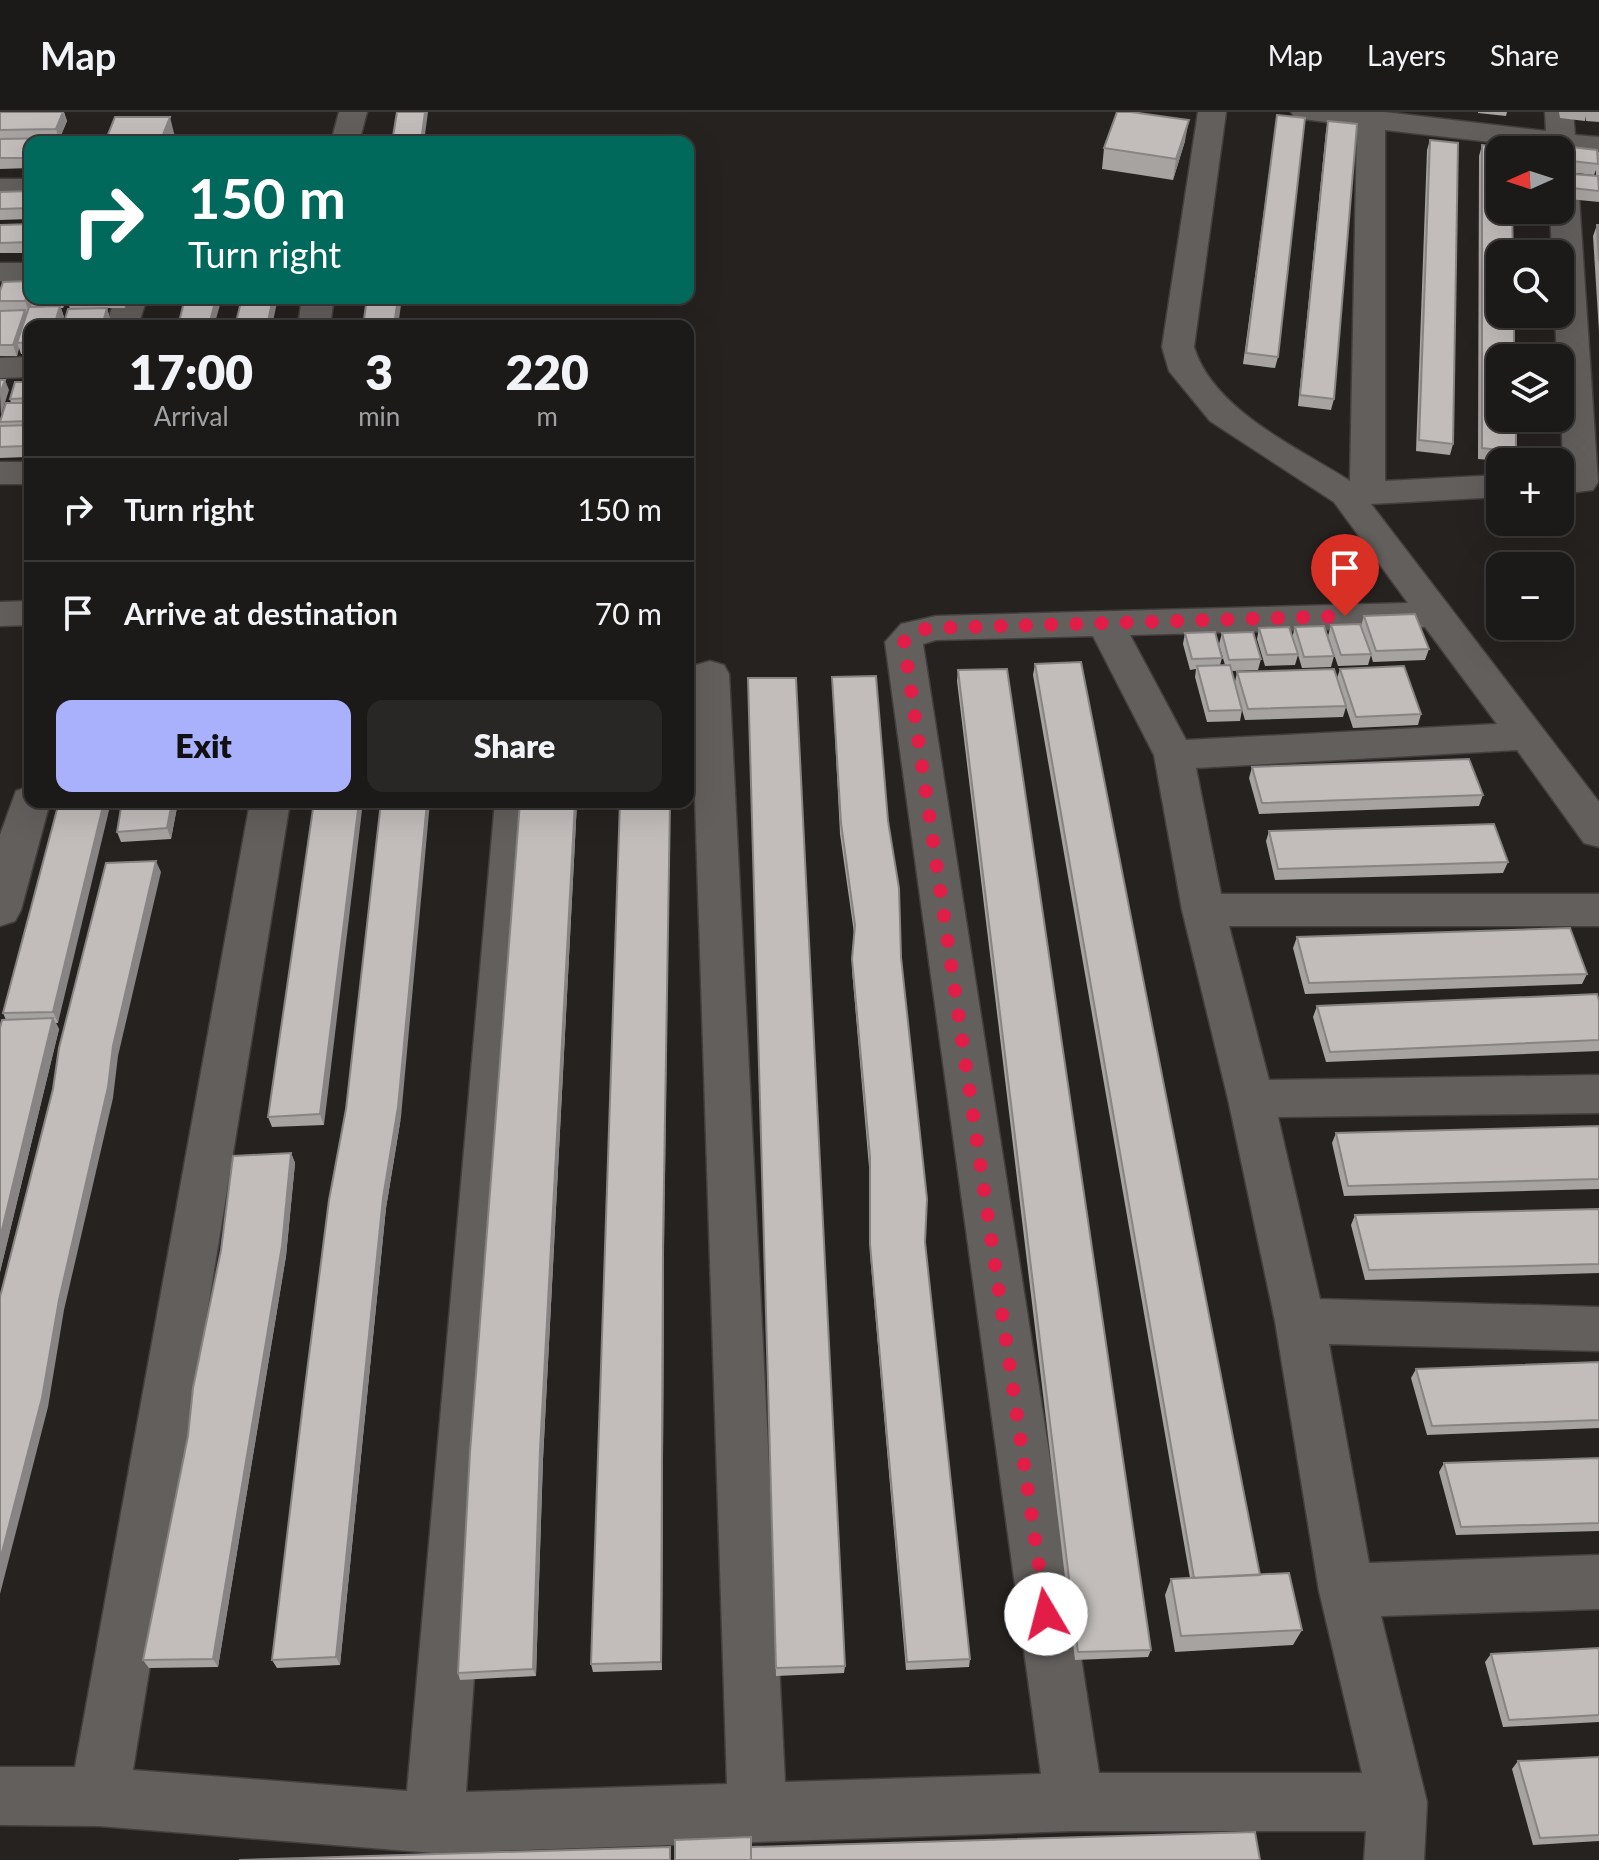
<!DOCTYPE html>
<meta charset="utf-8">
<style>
:root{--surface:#1c1a18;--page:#292725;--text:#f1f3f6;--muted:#a0a1a2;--line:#3a3837;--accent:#a9b0fc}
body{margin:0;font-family:Lato,sans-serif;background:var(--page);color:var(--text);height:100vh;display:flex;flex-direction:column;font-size:30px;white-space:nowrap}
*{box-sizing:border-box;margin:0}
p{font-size:26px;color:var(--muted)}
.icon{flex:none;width:44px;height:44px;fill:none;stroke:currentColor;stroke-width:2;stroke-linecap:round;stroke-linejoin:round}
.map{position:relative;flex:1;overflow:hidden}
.side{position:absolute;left:24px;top:208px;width:670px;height:488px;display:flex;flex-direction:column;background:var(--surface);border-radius:16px;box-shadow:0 8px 32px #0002,0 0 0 2px var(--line)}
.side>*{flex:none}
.top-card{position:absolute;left:24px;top:24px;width:670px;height:168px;border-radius:16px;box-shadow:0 8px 32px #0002,0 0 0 2px var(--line);background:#00695c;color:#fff;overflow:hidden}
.needle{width:52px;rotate:267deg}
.tools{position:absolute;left:1486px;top:24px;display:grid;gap:16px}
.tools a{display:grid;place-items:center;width:88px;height:88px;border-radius:16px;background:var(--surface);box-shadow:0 8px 32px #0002,0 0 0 2px var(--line);font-size:40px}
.pin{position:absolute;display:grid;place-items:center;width:68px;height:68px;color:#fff;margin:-82px -34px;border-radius:50% 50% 50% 0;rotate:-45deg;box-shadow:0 0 8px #0007}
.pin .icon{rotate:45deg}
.me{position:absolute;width:88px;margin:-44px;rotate:352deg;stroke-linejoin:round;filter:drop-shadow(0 0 6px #0008)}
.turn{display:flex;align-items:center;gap:28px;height:168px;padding:0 32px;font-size:36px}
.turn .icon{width:104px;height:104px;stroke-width:2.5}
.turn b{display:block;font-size:56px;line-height:68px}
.eta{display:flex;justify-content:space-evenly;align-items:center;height:136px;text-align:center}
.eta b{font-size:48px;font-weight:800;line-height:56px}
.button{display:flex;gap:16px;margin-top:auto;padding:16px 32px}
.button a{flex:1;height:92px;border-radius:16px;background:var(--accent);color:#111;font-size:32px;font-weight:800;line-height:92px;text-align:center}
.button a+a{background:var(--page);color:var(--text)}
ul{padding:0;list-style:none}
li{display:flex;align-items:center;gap:24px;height:104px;padding:0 32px;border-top:2px solid var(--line)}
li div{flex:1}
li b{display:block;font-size:30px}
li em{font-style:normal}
header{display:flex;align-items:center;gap:48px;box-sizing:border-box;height:112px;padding:0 40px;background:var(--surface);border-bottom:2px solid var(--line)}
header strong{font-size:38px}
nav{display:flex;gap:44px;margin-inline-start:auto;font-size:28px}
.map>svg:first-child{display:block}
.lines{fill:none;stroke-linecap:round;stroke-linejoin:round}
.street-casing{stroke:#433f3e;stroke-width:3}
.street{fill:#635f5d;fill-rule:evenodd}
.wall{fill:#a7a3a1}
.shaded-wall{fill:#888483}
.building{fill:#c2bdbb;stroke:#888483;stroke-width:2}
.route{stroke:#e11d48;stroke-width:14;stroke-dasharray:0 25.2}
</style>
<header>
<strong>Map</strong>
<nav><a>Map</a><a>Layers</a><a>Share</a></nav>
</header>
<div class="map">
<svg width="1599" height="1748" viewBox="0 0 1599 1748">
<rect width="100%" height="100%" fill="#262220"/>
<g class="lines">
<defs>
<path id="street" d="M339,0H367L359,30H331Z
M1198,0H1226L1194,235C1213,298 1297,335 1350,369L1357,14L1295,6L1291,0H1385L1546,19L1545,0H1573L1575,23L1599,25V43L1576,40L1598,370L1593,378L1560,382V360H1563L1560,246H1557L1555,202H1560V142H1552L1550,98H1560V38L1385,18V369L1500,363V385L1371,392L1599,690V735L1584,731L1517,638L1196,656L1221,782H1599V814H1229L1269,968L1599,963V1001L1278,1005L1320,1187L1599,1195V1239L1329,1232L1369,1451L1599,1443V1497L1381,1504L1427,1690L1424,1748H1364L1366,1719H1074L434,1741L99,1714L0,1713V1655H75L250,690H290L133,1658L407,1679L495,690H535L466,1680L727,1672L691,562L696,553L710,549L724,553L729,562L785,1670L1041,1662L885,530L901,512L936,504L1408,491L1334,390L1210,309L1169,259L1162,235ZM1425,515L1497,612L1186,628L1130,523ZM1093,524L1154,643L1182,798L1228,987L1275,1209L1319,1479L1362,1661H1099L923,532L936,528Z
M0,67H30V85H0Z
M0,151H30V169H0Z
M115,186H147L138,214H106Z
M302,186H334L330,214H298Z
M30,245V265L0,266V246Z
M0,350H30V372H0Z
M30,489V513L0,514V490Z
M30,674V690H50L21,798L15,809L0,814V723L16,679Z"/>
</defs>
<!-- street casing -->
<use href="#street" class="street-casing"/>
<!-- street -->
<use href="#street" class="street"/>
</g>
<!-- wall -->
<path class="wall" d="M0,0H64L67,9L59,28L60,30H30V56L0,57Z
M1478,0H1507L1506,4L1478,1Z
M1559,0H1599V10L1586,9V4L1585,9L1560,6Z
M1277,3L1278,245L1275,256L1243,252Z
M1328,9L1334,287L1331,298L1298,294L1326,19Z
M1430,28L1453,332L1450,343L1416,339L1427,38Z
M1185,29L1173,68L1102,57L1104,36Z
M1482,33L1516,340L1513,350L1478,347L1479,44Z
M1571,35L1597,44L1599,39V64L1596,63V58L1594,63L1568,60V46Z
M1572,62L1599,69V90L1569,87V72Z
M30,79V107L0,108V80Z
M30,112V141H0V113Z
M1597,113H1599V220L1593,124Z
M0,179L30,186H67L63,196H61L64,205L30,214V241L21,242L19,236L17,244H0Z
M67,186H127L125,196H107L110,207L70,197Z
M30,270V335L27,345L0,346V309L11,291L10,287Z
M1364,504L1429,537L1425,548L1373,550L1371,543L1368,553L1338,554L1328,524L1331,513L1361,514Z
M1295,515L1334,544L1331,555L1302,556L1298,543L1295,553L1265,554L1257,527L1259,516L1292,526Z
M1185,521L1222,546L1220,553H1225L1219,532L1222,521L1261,547L1258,558L1231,559L1235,570L1237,560L1337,566L1340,557L1421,602L1418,613L1353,616L1346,595L1343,605L1245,608L1242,598L1240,609L1207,610L1195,565L1196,557L1190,558L1183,532Z
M1035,552L1260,1463L1302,1518L1293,1533L1175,1540L1165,1483L1171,1467L1190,1466L1033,563Z
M958,558L1151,1538L1148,1545L1075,1548L957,569Z
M832,565L888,709L901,845L925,1130L970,1547L969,1555L906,1558L870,1142L869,1055L852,858L854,821L840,722Z
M748,566L845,1554L844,1561L776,1564Z
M1252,655L1483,683L1479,694L1259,702L1249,666Z
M59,690L58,911H56L59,917L0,1160V916L6,908L3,901Z
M122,690H178L171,727L121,730L117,720Z
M314,690L324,1013L272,1015L268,1005Z
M520,690H577L543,1347L536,1564L460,1568L458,1561Z
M1269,719L1508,750L1503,761L1275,768L1266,729Z
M1297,825L1587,862L1582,872L1305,882L1293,836Z
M1599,889V939L1326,950L1313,905L1317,894Z
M401,1005L386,1096L340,1553L277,1556L272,1548Z
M1599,1014V1077L1344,1084L1332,1031L1336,1021Z
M291,1041L295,1051L286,1144L218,1555L149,1556L143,1548Z
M1599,1097V1161L1365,1168L1351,1113L1355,1103Z
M664,1141L662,1558L593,1560L591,1552Z
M1599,1250V1316L1427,1323L1411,1266L1416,1257Z
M1599,1346V1419L1456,1423L1439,1360L1444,1351Z
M1599,1536V1610L1503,1615L1485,1550L1491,1542Z
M1599,1645V1729L1533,1733L1512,1657L1518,1649Z"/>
<!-- shaded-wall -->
<path class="shaded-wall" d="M63,0L67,9L59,28L56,17Z
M425,0H428L424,30H421Z
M170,5L175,25L173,30H160Z
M1189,8L1185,29L1173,68L1176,47Z
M30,175V186L32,192L29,199L25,189Z
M60,186H67L63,196Z
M122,186H127L125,196Z
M216,186H222L214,214H209Z
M273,186H278L272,214H267Z
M398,186H402L398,214H394Z
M60,194L64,205L61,214H54Z
M107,196L110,207L108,214H102Z
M25,198L28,209L17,231L19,236L17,244L13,233Z
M5,268L9,278L1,303L0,282Z
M29,313L30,335L27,345L23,334Z
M104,690H111L58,911L53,900Z
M172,690H178L171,727L167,716Z
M359,690H363L324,1013L320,1002Z
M427,690H430L401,1005L386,1096L340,1553L336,1545L383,1086Z
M575,690H577L543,1347L536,1564L533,1557L540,1338Z
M670,690L664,1141L662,1558L661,1550L663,1132Z
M156,749L161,760L118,944L113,986L64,1198L48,1295L0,1482V1448L59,1188L113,934Z
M53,906L59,917L0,1160V1126Z
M291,1041L295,1051L286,1144L218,1555L213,1547Z"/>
<!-- building -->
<path class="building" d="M0,0H63L56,17L0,18Z
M397,0H425L421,30H392Z
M1117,0H1131L1189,8L1176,47L1104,36Z
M1277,3L1305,6L1278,245L1246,241Z
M115,5H170L160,30H105Z
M1328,9L1357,12L1334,287L1300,283Z
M58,26L57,30H30V46H0V27Z
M1430,28L1458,31L1453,332L1419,328Z
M1482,33L1511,36V38H1500V98H1512L1513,142H1500V202H1514V246H1500V306H1516V340L1482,336Z
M1571,35L1597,38L1598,52L1571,49Z
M1572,62L1598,64L1599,79L1572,76Z
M30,79V96L0,97V80Z
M30,112V130L0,131V113Z
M1597,113H1599V149Z
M30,169V175L25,189H0V179L3,170Z
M185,186H216L209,214H178Z
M242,186H273L267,214H235Z
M367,186H398L394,214H363Z
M60,194L54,214H30V230L17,231L29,195Z
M107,196L102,214H63L68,197Z
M25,198L13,233H0V199Z
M0,268H5L0,282Z
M15,270H30V286L10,287Z
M6,291H30V309L0,310Z
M29,313L23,334L0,335V314Z
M1415,502L1429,537L1376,539L1364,504Z
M1360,512L1371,542L1341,543L1331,513Z
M1324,514L1334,544L1304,545L1295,515Z
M1289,515L1298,542L1267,543L1259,516Z
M1215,520L1222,546L1192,547L1185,521Z
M1253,520L1261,547L1229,548L1222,521Z
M1081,550L1260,1463L1194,1466L1035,552Z
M1230,553L1242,598L1209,599L1197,554Z
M1404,554L1421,602L1356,605L1340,557Z
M1007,557L1151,1538L1078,1540L958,558Z
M1334,557L1346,594L1248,597L1237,560Z
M876,564L888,709L899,776L901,845L927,1087L925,1130L970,1547L907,1550L870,1132V1045L852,847L855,813L841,711L832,565Z
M748,566H796L845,1554L776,1556Z
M1469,647L1483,683L1262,691L1252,655Z
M59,690H104L53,900L3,901Z
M122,690H172L167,716L117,720Z
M314,690H359L320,1002L268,1005Z
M381,690H427L398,995L383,1086L336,1545L272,1548L305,1275L329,1088L346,997Z
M520,690H575L540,1338L533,1557L458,1561L470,1340Z
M620,690H670L663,1132L661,1550L591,1552Z
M1494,712L1508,750L1278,757L1269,719Z
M156,749L113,934L108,975L59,1188L42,1286L0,1448V1185L53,977L59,936L106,751Z
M1570,816L1587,862L1309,871L1297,825Z
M1597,882L1599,889V928L1330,940L1317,894Z
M53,906L0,1126V916L2,908Z
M1599,1014V1067L1348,1074L1336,1021Z
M291,1041L282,1134L213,1547L143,1548L188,1324L193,1276L221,1138L233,1044Z
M1599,1097V1152L1369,1158L1355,1103Z
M1599,1250V1308L1432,1314L1416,1257Z
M1599,1346V1411L1461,1415L1444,1351Z
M1289,1461L1302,1518L1181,1524L1171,1467Z
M1599,1536V1603L1509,1608L1491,1542Z
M1599,1645V1723L1540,1726L1518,1649Z
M1255,1720L1260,1748H751V1735Z
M751,1725V1748H675V1728Z
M670,1735V1748H239Z"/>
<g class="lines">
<!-- route -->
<path class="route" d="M1046,1502L904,530C912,518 922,517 936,516L1345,504"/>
</g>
</svg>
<div class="tools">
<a><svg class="needle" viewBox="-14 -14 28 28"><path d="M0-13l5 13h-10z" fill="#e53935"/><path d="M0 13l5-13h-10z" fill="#a0a1a2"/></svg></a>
<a><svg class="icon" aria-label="search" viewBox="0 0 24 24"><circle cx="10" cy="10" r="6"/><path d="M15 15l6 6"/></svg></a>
<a><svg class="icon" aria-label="layers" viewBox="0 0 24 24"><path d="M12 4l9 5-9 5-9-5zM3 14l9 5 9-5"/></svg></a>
<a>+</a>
<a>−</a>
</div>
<div class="pin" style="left:1345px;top:504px;background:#d93025"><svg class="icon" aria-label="arrive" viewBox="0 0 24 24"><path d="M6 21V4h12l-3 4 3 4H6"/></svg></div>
<svg class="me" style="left:1046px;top:1502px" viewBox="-20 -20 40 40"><circle r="19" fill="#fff"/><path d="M0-13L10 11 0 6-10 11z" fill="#e11d48"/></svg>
<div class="top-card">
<div class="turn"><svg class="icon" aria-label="right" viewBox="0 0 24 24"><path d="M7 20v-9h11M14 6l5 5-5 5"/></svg><div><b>150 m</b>Turn right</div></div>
</div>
<section class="side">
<div class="eta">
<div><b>17:00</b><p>Arrival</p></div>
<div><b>3</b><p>min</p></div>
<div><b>220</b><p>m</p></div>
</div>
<ul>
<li><svg class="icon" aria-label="right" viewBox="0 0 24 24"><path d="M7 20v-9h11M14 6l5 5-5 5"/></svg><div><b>Turn right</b></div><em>150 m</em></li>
<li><svg class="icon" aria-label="arrive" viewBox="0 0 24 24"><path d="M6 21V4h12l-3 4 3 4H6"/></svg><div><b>Arrive at destination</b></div><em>70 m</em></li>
</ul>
<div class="button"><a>Exit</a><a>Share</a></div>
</section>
</div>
